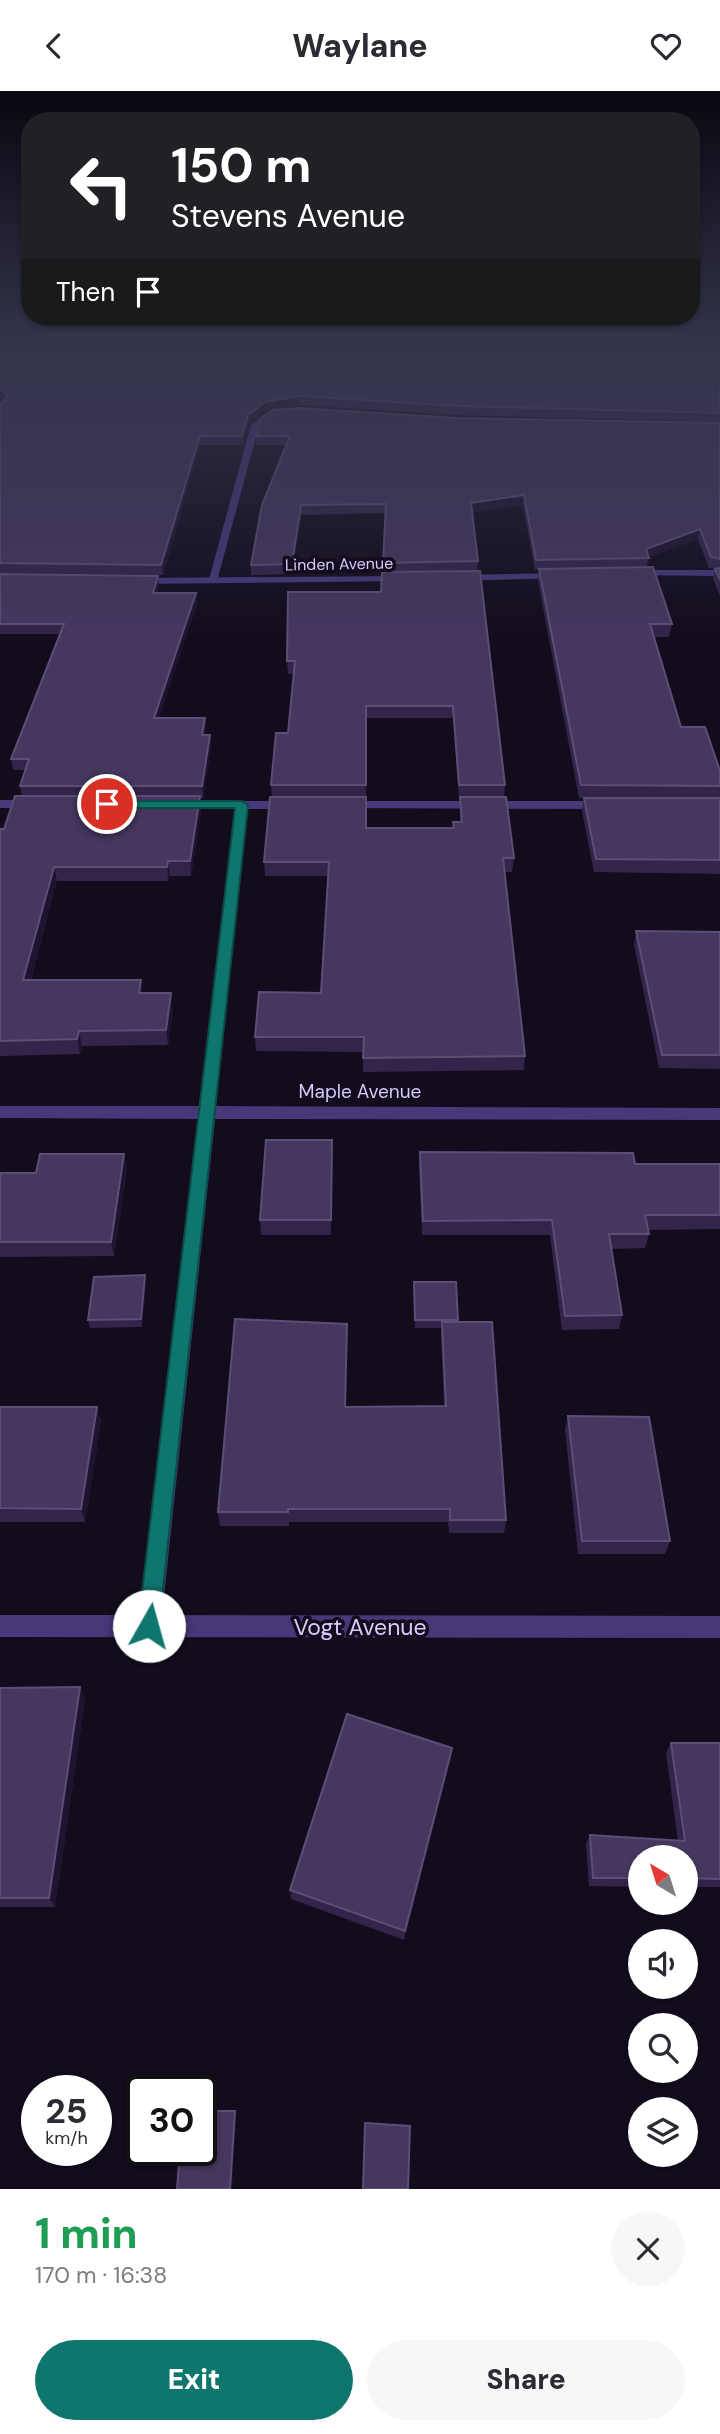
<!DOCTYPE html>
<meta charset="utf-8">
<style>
:root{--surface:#fff;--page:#f7f7f7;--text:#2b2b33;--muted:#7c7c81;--accent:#0f766e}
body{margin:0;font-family:"DM Sans",sans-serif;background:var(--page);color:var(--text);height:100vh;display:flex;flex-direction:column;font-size:26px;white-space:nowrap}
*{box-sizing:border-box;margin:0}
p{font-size:23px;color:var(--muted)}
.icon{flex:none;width:38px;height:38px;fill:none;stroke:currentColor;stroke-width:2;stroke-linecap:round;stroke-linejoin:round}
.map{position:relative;height:2098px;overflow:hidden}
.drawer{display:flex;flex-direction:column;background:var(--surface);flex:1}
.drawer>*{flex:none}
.hud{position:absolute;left:21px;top:21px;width:679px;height:214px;border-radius:28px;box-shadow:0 2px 5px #0004;background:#202124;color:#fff;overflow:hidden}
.needle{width:46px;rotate:322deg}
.tools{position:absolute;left:628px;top:1754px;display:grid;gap:14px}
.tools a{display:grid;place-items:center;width:70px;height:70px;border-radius:50%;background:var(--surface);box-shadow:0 2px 5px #0004;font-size:35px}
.speed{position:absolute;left:21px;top:1984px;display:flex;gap:14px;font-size:35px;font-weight:700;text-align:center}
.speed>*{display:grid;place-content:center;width:91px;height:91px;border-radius:50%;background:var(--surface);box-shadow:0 2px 5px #0004;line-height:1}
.speed small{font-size:18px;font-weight:400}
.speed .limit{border:4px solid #111;border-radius:10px;background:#fff;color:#111}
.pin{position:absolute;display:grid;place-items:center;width:60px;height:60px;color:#fff;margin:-30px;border:4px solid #fff;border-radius:50%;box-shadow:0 2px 7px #0007}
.me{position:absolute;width:77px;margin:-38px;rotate:7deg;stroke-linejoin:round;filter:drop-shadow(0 0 5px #0008)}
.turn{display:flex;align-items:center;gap:24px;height:147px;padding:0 35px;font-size:32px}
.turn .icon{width:91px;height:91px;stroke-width:2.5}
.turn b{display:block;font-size:49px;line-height:60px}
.then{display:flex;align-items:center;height:66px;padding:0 35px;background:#0003;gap:14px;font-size:26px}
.round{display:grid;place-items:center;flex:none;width:74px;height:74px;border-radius:37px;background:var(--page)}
.head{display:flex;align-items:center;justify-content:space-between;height:119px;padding:0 35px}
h1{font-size:42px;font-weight:800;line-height:52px;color:#1e9e55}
.action{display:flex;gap:14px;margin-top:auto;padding:14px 35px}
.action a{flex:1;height:80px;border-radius:42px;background:var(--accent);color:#fff;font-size:28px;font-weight:800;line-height:80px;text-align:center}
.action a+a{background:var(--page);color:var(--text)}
header{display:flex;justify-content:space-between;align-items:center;height:91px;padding:0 35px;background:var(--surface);font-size:32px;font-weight:800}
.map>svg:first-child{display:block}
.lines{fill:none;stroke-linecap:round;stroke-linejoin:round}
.minor{fill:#47387a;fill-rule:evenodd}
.tertiary{fill:#47387a;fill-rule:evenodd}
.wall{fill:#33254a;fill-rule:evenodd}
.shaded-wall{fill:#1f1430}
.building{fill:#45375e;stroke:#5c4e77;stroke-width:2}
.route{fill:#0f766e;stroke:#0a4d48;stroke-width:2}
.labels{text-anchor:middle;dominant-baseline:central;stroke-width:7;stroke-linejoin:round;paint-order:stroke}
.far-street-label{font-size:16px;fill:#d9c9fd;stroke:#120c1c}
.street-label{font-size:19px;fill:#d9c9fd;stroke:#120c1c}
.near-street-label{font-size:23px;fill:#d9c9fd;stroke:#120c1c}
</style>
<header><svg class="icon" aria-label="back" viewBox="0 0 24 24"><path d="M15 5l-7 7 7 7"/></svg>Waylane<svg class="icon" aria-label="heart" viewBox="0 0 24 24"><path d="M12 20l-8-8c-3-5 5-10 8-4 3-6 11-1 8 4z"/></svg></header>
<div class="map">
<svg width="720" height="2098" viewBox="0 0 720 2098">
<rect width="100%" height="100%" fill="#120c1c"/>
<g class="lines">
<!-- minor -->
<path class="minor" d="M283,319L286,324L273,326L259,335L217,490L208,492L251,334L267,322Z
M0,709H35L42,713L35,717H0Z
M178,710H290L297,714L290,718H248L216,1015L720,1017V1029L215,1028L162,1524L720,1525V1547L0,1546V1524H139L198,1028L0,1027V1015H199L235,718L173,717L171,714Z
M343,710H605L612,714L605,718L338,717V711Z"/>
<!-- tertiary -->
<path class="tertiary" d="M633,479H720V485L629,484L628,482Z
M560,482L565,485L564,487L458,490L453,487L458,484Z
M406,485L410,486V490L136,493L131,490L136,487Z"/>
</g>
<!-- wall -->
<path class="wall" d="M0,252H465L428,258L388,257L428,259L720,252V331L457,324L299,314L265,320L248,333L243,354H200L163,484L0,482V314L5,308L0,309Z
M457,327L720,332V505L713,488L715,478L709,477L698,448L648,466L647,477L672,533L669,546H654L681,636L720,680V783L594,781L582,720L584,707H579L538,490L539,479H535L523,414L472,421L478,470L477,480L505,694L504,706L514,767L512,781H505L525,965L524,979L363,981V961L256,960L255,946L321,902L328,785H265L264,771L272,706L271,694L288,642L294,583H288L287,570L381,501L385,422L301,424L292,483L251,484V474L287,354H256V345ZM366,627H453L459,707H460V731H453V737H366Z
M0,483L158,485L159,495L157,502H196L197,513L159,627H205L206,638L205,644H210L211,655L203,707H200L201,720L191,785H170L168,790H57L31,889L143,902L173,917L168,954L82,955L80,963L0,965V738H4L22,705L20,695L25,679H13L11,668L59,543H0Z
M636,840L720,841V978L659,977L634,854Z
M420,1061L635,1073H720V1138L648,1139L649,1143L645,1157L611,1158L622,1224L619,1238L562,1239L550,1144H422L419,1076Z
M124,1063L127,1078L114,1165L0,1166V1168V1082H36Z
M332,1065L331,1144H261L260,1129Z
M414,1191H456L458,1231L506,1429L504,1442H449L448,1431H289V1435H220L218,1421L346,1316L444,1315L441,1245V1237H415Z
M146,1192L142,1236L90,1237L88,1229Z
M0,1316H97L101,1330L85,1431H0Z
M568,1325L670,1450L665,1463H578L565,1339Z
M0,1597L85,1608L55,1816H0Z
M671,1652H720V1796H686V1766H640V1796L589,1795L586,1753L590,1744L678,1750L666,1662Z
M452,1657L451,1668L404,1849L291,1808L290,1799Z"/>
<!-- shaded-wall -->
<path class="shaded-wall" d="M428,252H465L428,258Z
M3,299L5,308L0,309V300Z
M299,305V314L265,320L248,333L243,354L242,345L248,324L265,311Z
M200,345V354L163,484L161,474Z
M524,404L523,414L471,422V412Z
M301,414V424L292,483V473Z
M700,438L698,448L644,468L646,458Z
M158,485L159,495L154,513L153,502Z
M196,502L197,513L156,637L154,627Z
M205,627L206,638L203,655L202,644Z
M210,644L211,655L203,707L202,695Z
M200,705L201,720L191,785L190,770Z
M168,770L170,785L168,790L167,776Z
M54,776L57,790L27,904L23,889Z
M141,889L144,904L139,902Z
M171,902L173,917L168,954L166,939Z
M79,940L82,955L80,963L77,948Z
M124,1063L127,1078L114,1165L111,1151Z
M145,1184L146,1192L142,1236L141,1228Z
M97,1316L101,1330L85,1431L81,1418Z
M80,1596L85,1608L55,1816L49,1807Z
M452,1657L451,1668L404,1849L405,1840Z
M235,2020L236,2024L232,2098H230Z"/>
<!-- building -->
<path class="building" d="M0,252H302L428,259L462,255L467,252H720V322L458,315L299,305L265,311L248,324L242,345H200L161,474L0,472V314L8,304L3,299L0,300Z
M299,317L457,327L720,332V468L711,466L700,438L646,458L649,467L536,469L524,404L471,412L478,470L383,472L386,413L301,414L292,473L251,474L262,414L290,345H256L261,327L273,319Z
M653,476L672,533H650L681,636H705L720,680V695L581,694L539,478Z
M720,477V489L715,478Z
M480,480L505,694H459L453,615H366V694H271L276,642H288L295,570H287L288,501H381L382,481Z
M0,483L158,485L153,502H196L154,627H205L202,644H210L202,695H20L29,668H11L64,533H0Z
M15,705H200L190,770H168L167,776H54L23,889H141L139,902H171L166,939L79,940L77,948L0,950V738H4Z
M270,706H366V737H454L453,731H462L460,706H506L514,767H503L525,965L363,967L364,946H255L259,901L321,902L329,771H264Z
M584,707H720V769L596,768Z
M636,840L720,841V964H662Z
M266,1049H332L331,1129H260Z
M420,1061L633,1062L635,1073H720V1124H645L649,1143H609L622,1224L565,1225L552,1129L423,1130Z
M40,1063H124L111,1151H0V1082H36Z
M145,1184L141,1228L88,1229L94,1186Z
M414,1191H456L458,1229H415Z
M235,1228L347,1233L345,1316L446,1315L442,1231H492L506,1429H450V1418H288V1421H218Z
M0,1316H97L81,1418L0,1417Z
M568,1325L649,1326L670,1450H582Z
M80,1596L49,1807H0V1597Z
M347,1623L452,1657L405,1840L290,1799Z
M671,1652H720V1788L686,1787V1766H640V1787H593L590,1744L685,1750Z
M201,2020H235L230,2098H177L180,2060H201Z
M365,2032L410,2035L408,2098H363Z"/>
<!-- sky -->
<linearGradient id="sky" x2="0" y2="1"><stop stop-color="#0a070f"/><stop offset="0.46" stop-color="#33344b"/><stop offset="1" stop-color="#33344b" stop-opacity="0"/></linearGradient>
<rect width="720" height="545" fill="url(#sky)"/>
<!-- route -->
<path class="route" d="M242,710L248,714L159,1535L156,1543L149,1546L141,1543L138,1535L235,717H107L101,713L107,710Z"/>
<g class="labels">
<!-- far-street labels -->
<g class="far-street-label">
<text transform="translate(339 473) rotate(-1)">Linden Avenue</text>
</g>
<!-- street labels -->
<g class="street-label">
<text x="360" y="1000">Maple Avenue</text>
</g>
<!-- near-street labels -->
<g class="near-street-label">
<text x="360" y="1536">Vogt Avenue</text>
</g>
</g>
</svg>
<div class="tools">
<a><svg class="needle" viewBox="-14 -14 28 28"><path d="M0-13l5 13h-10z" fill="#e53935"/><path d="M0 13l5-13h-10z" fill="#7c7c81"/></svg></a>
<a><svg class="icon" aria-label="sound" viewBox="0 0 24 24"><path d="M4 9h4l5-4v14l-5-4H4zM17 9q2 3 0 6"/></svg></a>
<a><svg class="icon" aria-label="search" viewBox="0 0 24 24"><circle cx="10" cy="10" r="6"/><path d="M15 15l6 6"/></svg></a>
<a><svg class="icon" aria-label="layers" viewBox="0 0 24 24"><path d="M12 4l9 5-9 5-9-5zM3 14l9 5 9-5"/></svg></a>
</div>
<div class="speed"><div>25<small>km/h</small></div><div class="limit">30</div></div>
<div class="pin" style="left:107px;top:713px;background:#d93025"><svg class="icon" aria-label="arrive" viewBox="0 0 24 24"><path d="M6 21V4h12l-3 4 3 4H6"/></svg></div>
<svg class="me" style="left:149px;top:1535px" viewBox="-20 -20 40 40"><circle r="19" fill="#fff"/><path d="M0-13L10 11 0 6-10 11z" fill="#0f766e"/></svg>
<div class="hud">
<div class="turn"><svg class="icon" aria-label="left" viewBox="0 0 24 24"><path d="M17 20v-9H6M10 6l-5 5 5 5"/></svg><div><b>150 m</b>Stevens Avenue</div></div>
<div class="then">Then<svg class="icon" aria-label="arrive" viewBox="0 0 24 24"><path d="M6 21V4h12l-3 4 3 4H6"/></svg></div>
</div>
</div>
<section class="drawer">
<div class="head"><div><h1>1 min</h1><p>170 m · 16:38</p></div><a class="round"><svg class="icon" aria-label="close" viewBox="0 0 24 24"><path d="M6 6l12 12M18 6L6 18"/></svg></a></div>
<div class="action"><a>Exit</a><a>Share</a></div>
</section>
